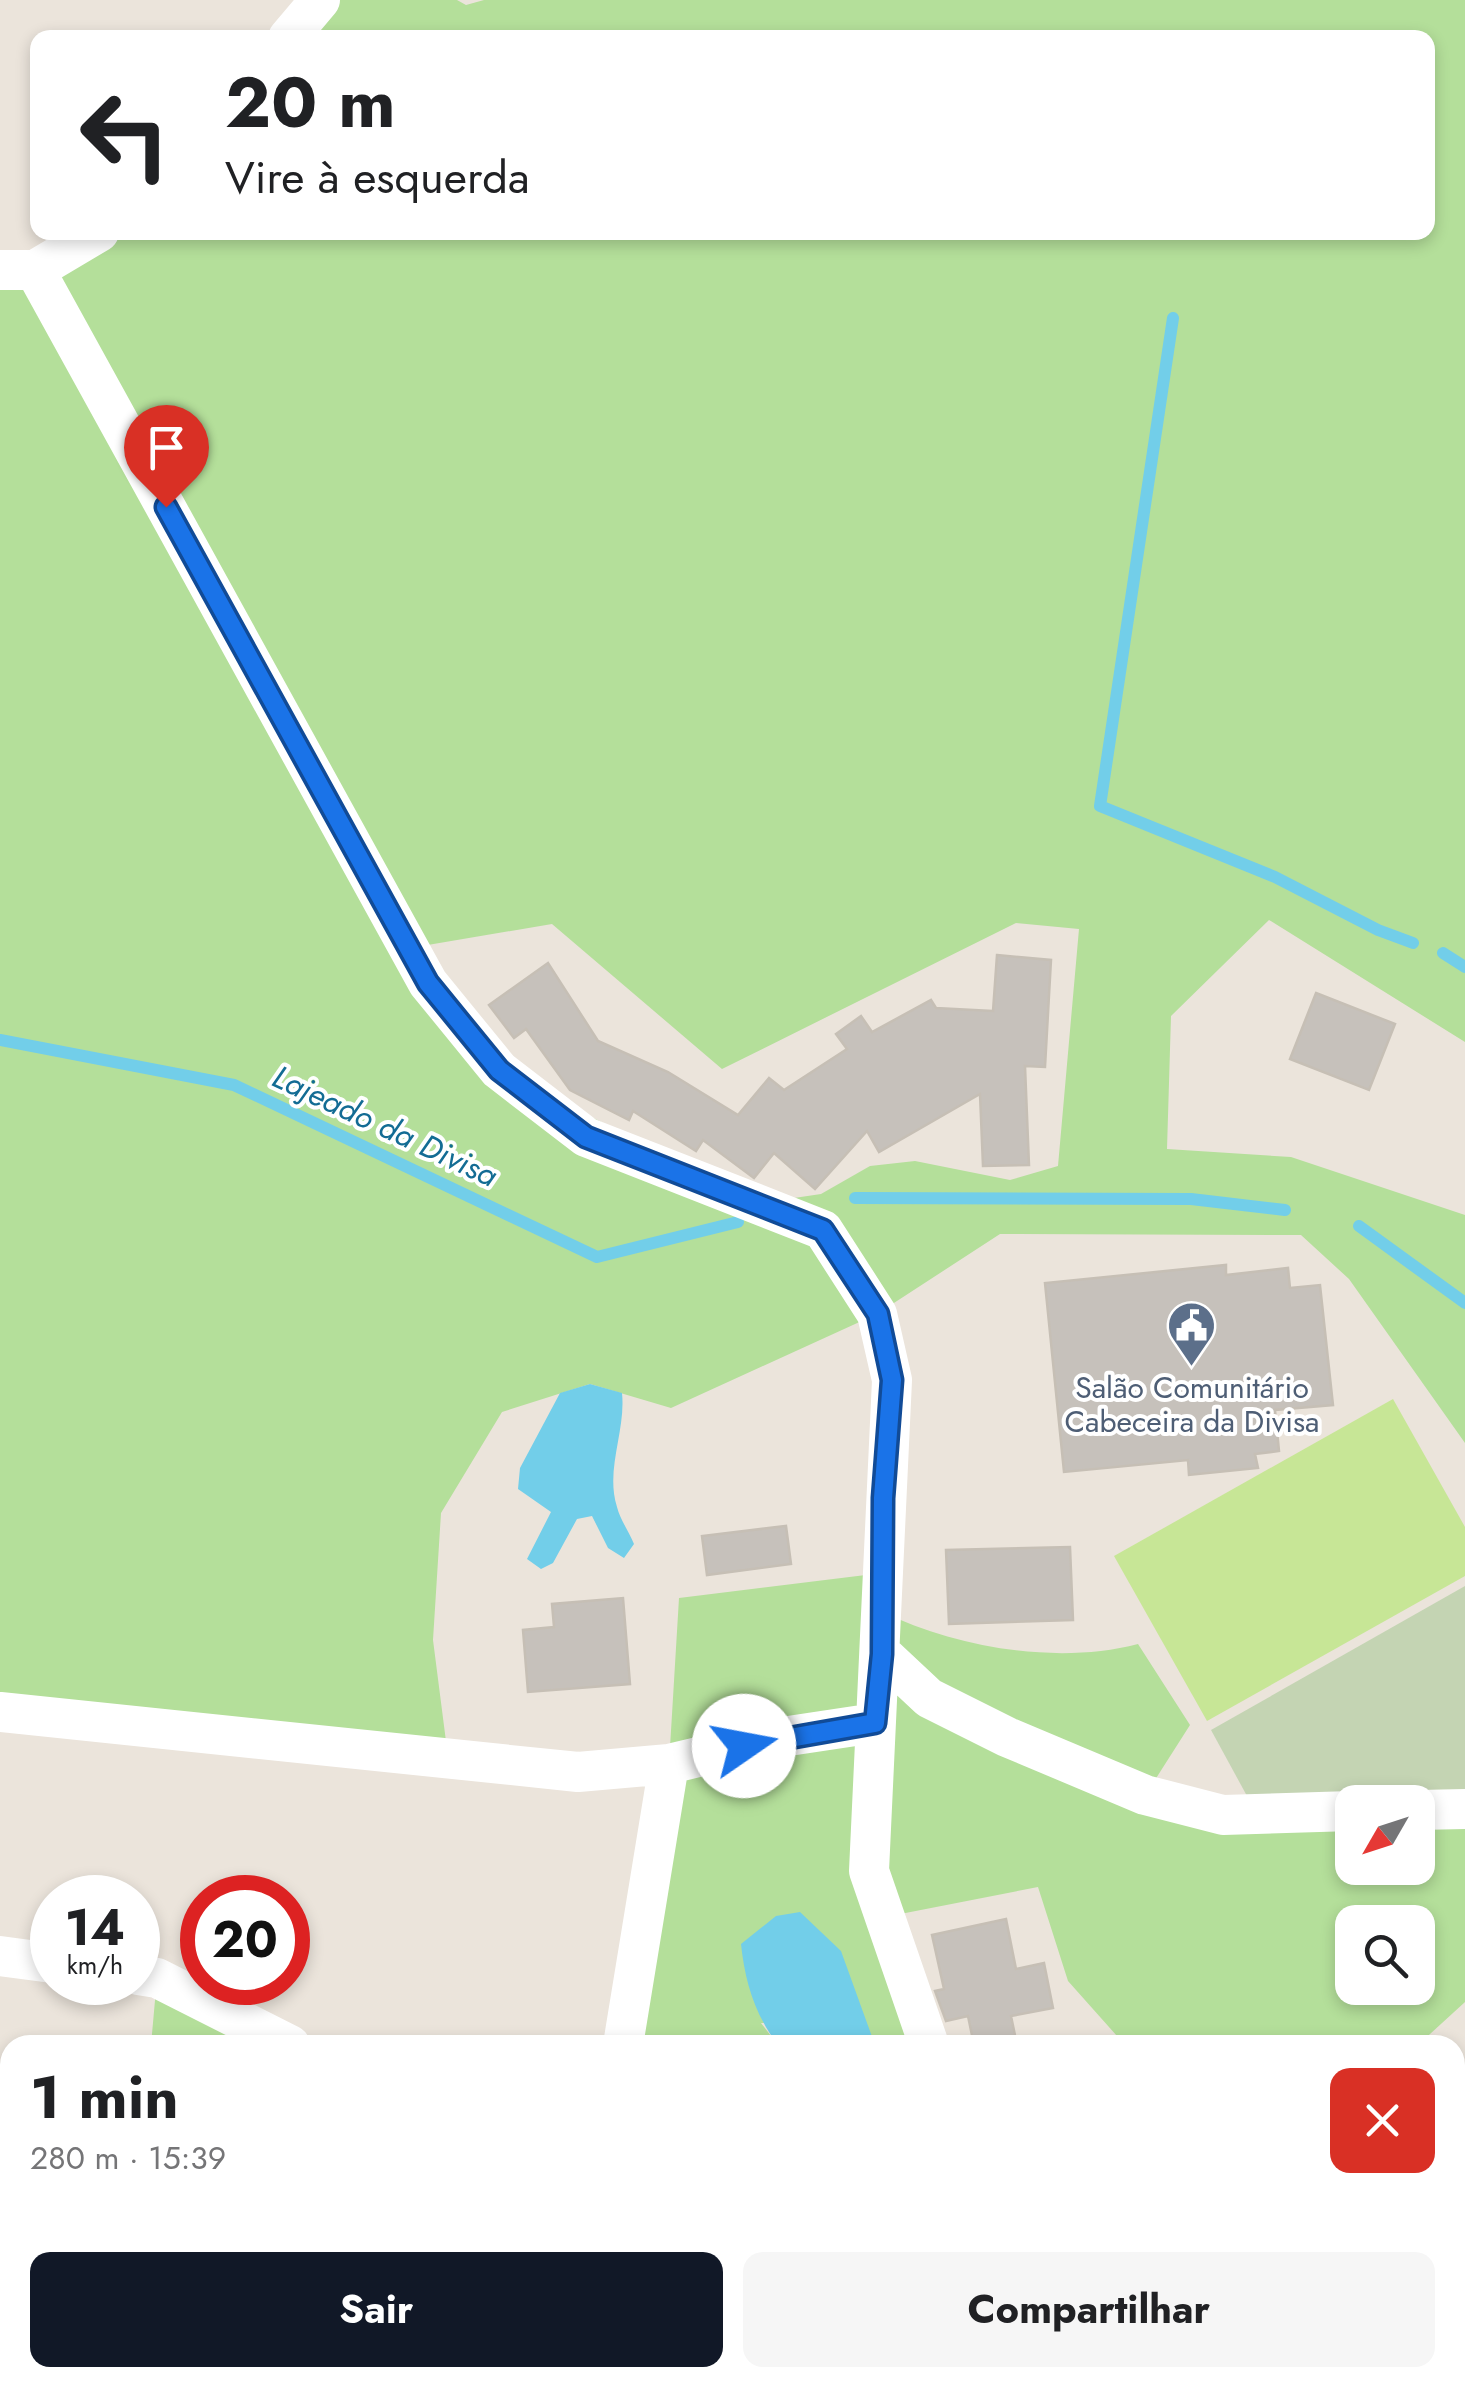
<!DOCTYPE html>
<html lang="pt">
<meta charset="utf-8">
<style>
:root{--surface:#fff;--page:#f6f6f6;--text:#202124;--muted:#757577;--accent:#111827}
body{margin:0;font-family:Jost,sans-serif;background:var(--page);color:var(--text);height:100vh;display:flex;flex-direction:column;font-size:38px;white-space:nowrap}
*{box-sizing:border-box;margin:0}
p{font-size:32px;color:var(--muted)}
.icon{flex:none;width:55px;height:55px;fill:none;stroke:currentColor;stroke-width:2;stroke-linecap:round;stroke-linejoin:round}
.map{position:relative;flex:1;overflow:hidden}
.panel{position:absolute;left:0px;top:2035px;width:1465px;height:352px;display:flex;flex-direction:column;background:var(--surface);border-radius:30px 30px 0 0;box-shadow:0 5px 15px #0003}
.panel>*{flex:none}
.guide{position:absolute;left:30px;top:30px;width:1405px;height:210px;border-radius:20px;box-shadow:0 5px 15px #0003;background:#fff;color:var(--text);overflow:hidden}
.needle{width:65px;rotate:231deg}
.fabs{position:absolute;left:1335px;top:1785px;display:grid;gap:20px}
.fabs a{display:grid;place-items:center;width:100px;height:100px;border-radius:20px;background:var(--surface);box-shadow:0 5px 15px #0003;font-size:50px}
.speed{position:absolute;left:30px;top:1875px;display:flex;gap:20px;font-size:50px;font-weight:700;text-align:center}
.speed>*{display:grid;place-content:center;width:130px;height:130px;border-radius:50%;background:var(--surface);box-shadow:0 5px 15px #0003;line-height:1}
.speed small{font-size:25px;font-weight:400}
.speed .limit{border:15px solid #d22;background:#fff;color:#111}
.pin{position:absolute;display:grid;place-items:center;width:85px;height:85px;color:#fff;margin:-102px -42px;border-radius:50% 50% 50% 0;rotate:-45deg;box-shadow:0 0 10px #0007}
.pin .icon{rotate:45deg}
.me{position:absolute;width:110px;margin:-55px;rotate:78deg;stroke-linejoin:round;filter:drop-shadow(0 0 8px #0008)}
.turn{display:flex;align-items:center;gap:35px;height:210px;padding:0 30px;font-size:45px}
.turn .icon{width:130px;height:130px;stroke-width:2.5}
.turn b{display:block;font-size:70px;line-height:85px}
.round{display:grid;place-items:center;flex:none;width:105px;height:105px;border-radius:20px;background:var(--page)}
.overview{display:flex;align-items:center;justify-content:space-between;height:170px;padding:0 30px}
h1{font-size:60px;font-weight:700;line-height:75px}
.primary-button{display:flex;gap:20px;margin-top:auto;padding:20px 30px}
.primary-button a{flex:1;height:115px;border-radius:20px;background:var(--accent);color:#fff;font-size:40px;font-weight:700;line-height:115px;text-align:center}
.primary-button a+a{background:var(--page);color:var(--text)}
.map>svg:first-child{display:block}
.green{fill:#b4df9a;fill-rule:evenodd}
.cemetery{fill:#c4d4b3}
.pitch{fill:#c7e696}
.water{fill:#72cee9}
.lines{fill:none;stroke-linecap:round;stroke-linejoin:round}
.stream{stroke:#72cee9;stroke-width:12}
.building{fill:#c6c1bb;stroke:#c6bfb5;stroke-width:2.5}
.minor{stroke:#fff;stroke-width:40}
.route-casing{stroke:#114b97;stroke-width:25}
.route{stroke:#1a73e8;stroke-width:18}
.labels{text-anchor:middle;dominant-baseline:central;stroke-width:8;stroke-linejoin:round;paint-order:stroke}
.service-label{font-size:30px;fill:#4e5e75;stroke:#fff}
.water-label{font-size:32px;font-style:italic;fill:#136c94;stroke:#fff}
</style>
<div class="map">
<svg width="1465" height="2387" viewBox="0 0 1465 2387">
<rect width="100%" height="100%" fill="#ebe4db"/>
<!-- green -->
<path class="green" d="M320,0H457L466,5L484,0H1465V1042L1269,920L1171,1016L1167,1149L1291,1157L1465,1215V1443L1349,1279L1301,1235L1000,1234L877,1314L671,1408L590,1384L502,1412L441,1513L433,1640L448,1757L0,1712V270L99,232H1428V38L288,37ZM1016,923L1079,929L1058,1166L1010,1180L915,1161L870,1166L821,1194L760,1203L499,1070L410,948L552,924L722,1069Z
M882,1573L883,1612C957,1648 1058,1665 1138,1644L1190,1725L1146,1794L1352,1811V1868H1418V1810L1465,1809V2002L1418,2045H1125L1068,1981L1038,1887L885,1917L929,2045H875L865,2021L761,2023L778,2045H623L669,1764L679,1598ZM1352,1922H1418V1988H1352Z
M157,1978L290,2045H151Z
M0,2314L10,2316V2378H814L816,2387H0Z"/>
<!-- cemetery -->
<path class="cemetery" d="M1465,1586V1790L1247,1796L1211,1730Z"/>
<!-- pitch -->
<path class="pitch" d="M1393,1399L1465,1527V1576L1207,1721L1114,1556Z"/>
<!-- water -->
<path class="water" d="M590,1384L622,1393C626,1431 605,1469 617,1507C620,1519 629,1532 634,1544L624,1558L608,1548L592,1516L577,1519L553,1563L541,1569L527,1559L551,1512L518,1489L520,1468L560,1393Z
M800,1912L841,1951L875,2045H778C755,2015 745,1982 741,1944L776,1916Z"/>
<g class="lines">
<!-- stream -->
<path class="stream" d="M1173,318L1100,806L1275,877L1378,930L1413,943
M1443,953L1465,967
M0,1040L234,1085L597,1257L738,1222
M855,1198L1191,1199L1285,1210
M1359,1226L1465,1303"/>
</g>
<!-- building -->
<path class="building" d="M997,955L1051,960L1045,1067L1025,1066L1029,1165L983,1166L980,1094L879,1152L867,1131L815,1189L774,1153L754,1178L703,1140L696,1151L633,1111L629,1120L570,1090L526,1029L514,1038L489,1005L548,963L598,1041L668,1072L738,1115L769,1078L784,1090L847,1049L836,1034L861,1016L872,1032L931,1000L936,1008L993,1011Z
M1316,993L1395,1024L1369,1090L1290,1059Z
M1226,1265V1275L1288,1268L1290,1288L1320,1285L1333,1405L1275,1410L1279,1451L1255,1454L1258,1468L1189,1475L1188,1460L1064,1472L1045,1283Z
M786,1526L791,1564L707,1575L702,1536Z
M1070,1547L1073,1620L949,1624L946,1550Z
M623,1598L630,1684L528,1692L523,1630L554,1627L552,1604Z
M1006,1919L1016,1969L1044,1963L1053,2008L1011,2016L1017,2045H974L968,2016L946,2021L935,1991L944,1989L932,1935Z"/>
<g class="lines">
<!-- minor -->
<path class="minor" d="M288,38L320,0
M0,270H35L99,232
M35,270L428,983L499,1070L586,1137L823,1230L877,1314L892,1380L869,1871L929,2045
M882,1654L929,1698L1007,1737L1145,1795L1223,1815L1352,1811
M0,1712L578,1772L669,1764L782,1737L875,1723
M1418,1810L1465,1809
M0,1956L52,1963
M138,1975L157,1978L290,2045
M623,2045L669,1764
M1455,2268L1465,2260
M1038,2378L1041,2387
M1344,2387L1351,2378"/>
</g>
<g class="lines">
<defs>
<path id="route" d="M166,507L428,983L499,1070L586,1137L823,1230L878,1314L892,1380L883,1498L882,1654L875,1723L744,1746"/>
</defs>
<!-- route casing -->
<use href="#route" class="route-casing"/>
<!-- route -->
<use href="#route" class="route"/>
</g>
<!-- icons -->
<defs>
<symbol id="civic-pin" viewBox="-11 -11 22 30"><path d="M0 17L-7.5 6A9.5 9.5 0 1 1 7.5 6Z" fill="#5c6f8a" stroke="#fff"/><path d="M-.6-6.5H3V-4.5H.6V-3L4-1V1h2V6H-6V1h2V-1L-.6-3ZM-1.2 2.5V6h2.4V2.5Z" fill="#fff"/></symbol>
</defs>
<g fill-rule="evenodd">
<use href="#civic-pin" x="1164" y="1298" width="55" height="75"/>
</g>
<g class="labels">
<!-- service labels -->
<g class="service-label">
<text x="1192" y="1387">Salão Comunitário<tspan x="1192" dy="34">Cabeceira da Divisa</tspan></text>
</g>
<!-- water labels -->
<g class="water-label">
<text transform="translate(385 1126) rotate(25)">Lajeado da Divisa</text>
</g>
</g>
</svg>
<div class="fabs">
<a><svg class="needle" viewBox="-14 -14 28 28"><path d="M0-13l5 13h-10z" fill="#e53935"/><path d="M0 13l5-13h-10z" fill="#757577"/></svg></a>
<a><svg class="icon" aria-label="search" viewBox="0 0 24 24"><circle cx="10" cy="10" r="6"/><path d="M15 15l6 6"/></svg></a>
</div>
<div class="speed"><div>14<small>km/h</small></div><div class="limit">20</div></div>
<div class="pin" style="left:166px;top:507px;background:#d93025"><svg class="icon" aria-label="arrive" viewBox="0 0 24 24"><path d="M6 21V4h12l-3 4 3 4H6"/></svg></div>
<svg class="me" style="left:744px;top:1746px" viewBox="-20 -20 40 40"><circle r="19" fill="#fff"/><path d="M0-13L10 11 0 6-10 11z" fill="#1a73e8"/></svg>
<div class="guide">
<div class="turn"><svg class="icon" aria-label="left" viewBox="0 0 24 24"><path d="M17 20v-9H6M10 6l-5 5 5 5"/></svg><div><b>20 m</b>Vire à esquerda</div></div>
</div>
<section class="panel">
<div class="overview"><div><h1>1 min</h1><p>280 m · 15:39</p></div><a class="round" style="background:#d93025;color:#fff"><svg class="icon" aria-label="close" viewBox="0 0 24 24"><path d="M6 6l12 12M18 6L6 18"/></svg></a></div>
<div class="primary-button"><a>Sair</a><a>Compartilhar</a></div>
</section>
</div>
